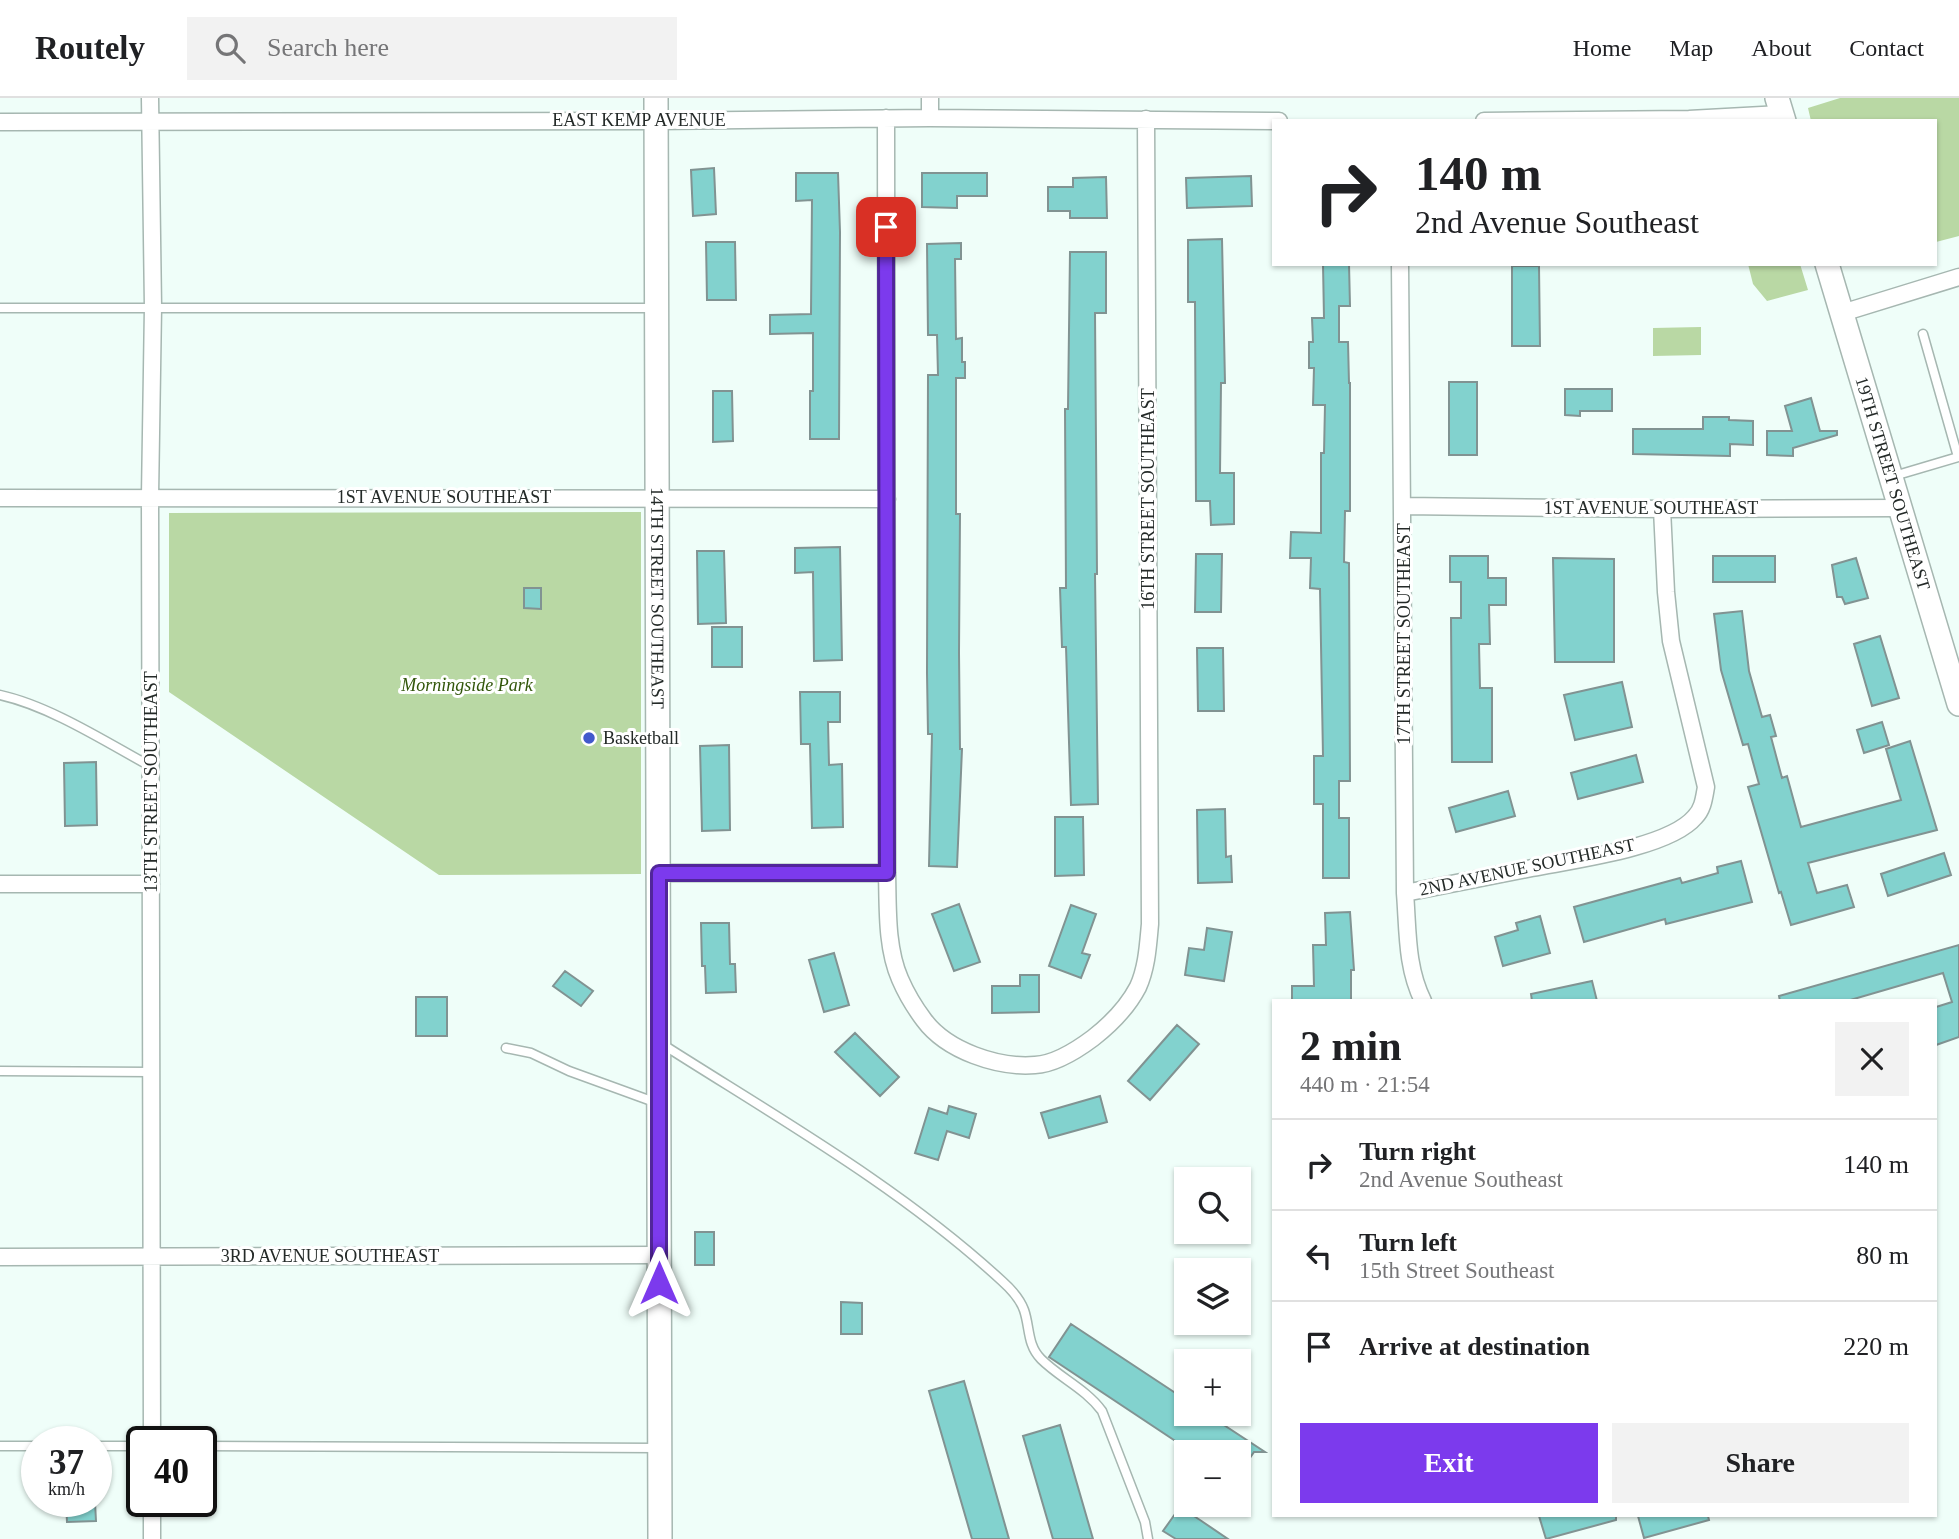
<!DOCTYPE html>
<meta charset="utf-8">
<style>
:root{--surface:#fff;--page:#f2f2f2;--text:#202124;--muted:#757577;--line:#e0e0e0;--accent:#7c3aed}
body{margin:0;font-family:Georgia,serif;background:var(--page);color:var(--text);height:100vh;display:flex;flex-direction:column;font-size:26px;white-space:nowrap}
*{box-sizing:border-box;margin:0}
p{font-size:23px;color:var(--muted)}
.icon{flex:none;width:38px;height:38px;fill:none;stroke:currentColor;stroke-width:2;stroke-linecap:round;stroke-linejoin:round}
.map{position:relative;flex:1;overflow:hidden}
.drawer{position:absolute;left:1272px;top:901px;width:665px;height:518px;display:flex;flex-direction:column;background:var(--surface);border-radius:0px;box-shadow:0 2px 5px #0004}
.drawer>*{flex:none}
.banner{position:absolute;left:1272px;top:21px;width:665px;height:147px;border-radius:0px;box-shadow:0 2px 5px #0004;background:#fff;color:var(--text);overflow:hidden}
.buttons{position:absolute;left:1174px;top:1069px;display:grid;gap:14px}
.buttons a{display:grid;place-items:center;width:77px;height:77px;border-radius:0px;background:var(--surface);box-shadow:0 2px 5px #0004;font-size:35px}
.speed{position:absolute;left:21px;top:1328px;display:flex;gap:14px;font-size:35px;font-weight:700;text-align:center}
.speed>*{display:grid;place-content:center;width:91px;height:91px;border-radius:50%;background:var(--surface);box-shadow:0 2px 5px #0004;line-height:1}
.speed small{font-size:18px;font-weight:400}
.speed .limit{border:4px solid #111;border-radius:10px;background:#fff;color:#111}
.pin{position:absolute;display:grid;place-items:center;width:60px;height:60px;color:#fff;margin:-30px;border-radius:14px;box-shadow:0 4px 10px #0006}
.me{position:absolute;width:77px;margin:-38px;rotate:0deg;stroke-linejoin:round;filter:drop-shadow(0 0 5px #0008)}
.turn{display:flex;align-items:center;gap:24px;height:147px;padding:0 28px;font-size:32px}
.turn .icon{width:91px;height:91px;stroke-width:2.5}
.turn b{display:block;font-size:49px;line-height:60px}
.round{display:grid;place-items:center;flex:none;width:74px;height:74px;border-radius:0px;background:var(--page)}
.head{display:flex;align-items:center;justify-content:space-between;height:119px;padding:0 28px}
h1{font-size:42px;font-weight:700;line-height:52px}
.primary-button{display:flex;gap:14px;margin-top:auto;padding:14px 28px}
.primary-button a{flex:1;height:80px;border-radius:0px;background:var(--accent);color:#fff;font-size:28px;font-weight:700;line-height:80px;text-align:center}
.primary-button a+a{background:var(--page);color:var(--text)}
ul{padding:0;list-style:none}
li{display:flex;align-items:center;gap:21px;height:91px;padding:0 28px;border-top:2px solid var(--line)}
li div{flex:1}
li b{display:block;font-size:26px}
li em{font-style:normal}
header{display:flex;align-items:center;gap:42px;box-sizing:border-box;height:98px;padding:0 35px;background:var(--surface);border-bottom:2px solid var(--line)}
header strong{font-size:33px}
nav{display:flex;gap:38px;margin-inline-start:auto;font-size:24px}
.search{width:490px;height:63px;background:var(--page);display:flex;align-items:center;gap:18px;box-sizing:border-box;padding:0 24px;border-radius:0px;color:var(--muted);font-size:26px}
.map>svg:first-child{display:block}
.green{fill:#b9d8a4}
.building{fill:#82d2ce;stroke:#819392;stroke-width:2}
.lines{fill:none;stroke-linecap:round;stroke-linejoin:round}
.lane-casing{stroke:#a6b7b1;stroke-width:11}
.street-casing{stroke:#a6b7b1;stroke-width:19}
.secondary-casing{stroke:#a6b7b1;stroke-width:26}
.lane{stroke:#fff;stroke-width:8}
.street{stroke:#fff;stroke-width:16}
.secondary{stroke:#fff;stroke-width:23}
.route-casing{stroke:#51269a;stroke-width:18}
.route{stroke:#7c3aed;stroke-width:12}
.poi-dot{fill:#4259cc;stroke:#fff;stroke-width:2.5}
.labels{text-anchor:middle;dominant-baseline:central;stroke-width:6;stroke-linejoin:round;paint-order:stroke}
.street-label{font-size:18px;fill:#242a28;stroke:#fff}
.park-label{font-size:18px;font-style:italic;fill:#32560a;stroke:#fff}
.poi-label{font-size:18px;fill:#242a28;stroke:#fff;text-anchor:start}
</style>
<header>
<strong>Routely</strong>
<div class="search"><svg class="icon" aria-label="search" viewBox="0 0 24 24"><circle cx="10" cy="10" r="6"/><path d="M15 15l6 6"/></svg>Search here</div>
<nav><a>Home</a><a>Map</a><a>About</a><a>Contact</a></nav>
</header>
<div class="map">
<svg width="1959" height="1441" viewBox="0 0 1959 1441">
<rect width="100%" height="100%" fill="#effef9"/>
<!-- green -->
<path class="green" d="M1840,0H1959V138L1936,144V23H1811L1808,10Z
M1748,166H1800L1808,192L1767,203L1753,186Z
M1701,229V257L1653,258V230Z
M641,414V776L439,777L169,594V415Z"/>
<!-- building -->
<path class="building" d="M714,70L716,116L693,118L691,72Z
M796,75H838L840,134L839,341H810V293H813V235L770,236V217L811,216L812,102L796,103Z
M922,75H987V98H957V110L922,109Z
M1251,78L1252,108L1187,110L1186,80Z
M1106,79L1107,120H1070V113H1048V89H1073V80Z
M1222,141L1225,285H1221L1220,375H1234V426L1211,427L1210,403H1196L1195,204H1188V142Z
M706,144H735L736,202H707Z
M961,145V161H955L956,241L962,240V264H965V280H956V416H960L959,555L960,651H962L957,769L929,768L932,636H928L927,575L928,277H938L937,237H928L927,146Z
M1070,154H1106V215H1095L1097,476H1095L1098,706L1071,707L1066,549H1062L1060,490H1066L1065,311H1068Z
M1323,166H1349L1350,208H1339V244H1348L1349,285H1350V413H1345L1344,464L1349,465L1350,683H1339V720H1349V780H1323V706H1314V658H1323L1320,491L1310,490L1311,460H1290L1291,434L1321,435V355H1324L1325,307H1313L1314,270H1309V244H1313L1312,220H1324Z
M1512,168H1539L1540,248H1512Z
M1449,284H1477V357H1449Z
M1565,291H1612V313H1580V318L1565,317Z
M713,293H732L733,343L713,344Z
M1811,300L1820,333H1837V337L1793,350V358L1767,357V333H1792L1785,308Z
M1703,319H1729V322L1753,323V347L1730,346V358L1633,356V331H1703Z
M840,449L842,562L814,563L813,474L795,475V450Z
M697,453H724L726,525L698,526Z
M1196,456H1222L1221,514H1195Z
M1450,458H1488V480H1506V507H1489L1490,546H1479L1480,590H1492V664H1452L1451,520H1461V484H1450Z
M1713,458H1775V484H1713Z
M1553,460L1614,461V564H1555Z
M1856,460L1868,500L1845,506L1842,499H1837L1832,467Z
M524,490H541V511L524,510Z
M1742,513L1749,573L1762,619L1770,617L1776,638L1771,639L1782,680L1787,678L1801,729L1901,702L1886,651L1910,643L1937,732L1808,765L1817,795L1847,787L1854,809L1791,827L1781,794L1779,795L1748,689L1759,686L1748,646L1743,647L1721,572L1714,516Z
M712,529H742V569H712Z
M1880,538L1899,600L1872,608L1854,546Z
M1197,550H1223L1224,613H1198Z
M1622,584L1632,629L1575,642L1564,597Z
M800,594H840V624H828L829,667L842,666L843,729L812,730L810,646H801Z
M1882,624L1889,647L1864,655L1857,632Z
M729,647L730,732L702,733L700,648Z
M1636,657L1643,684L1578,701L1571,675Z
M96,664L97,727L65,728L64,665Z
M1508,693L1515,718L1456,734L1449,710Z
M1225,711L1226,759L1231,758L1232,784L1198,785L1197,712Z
M1055,719H1083L1084,777L1055,778Z
M1944,755L1951,777L1888,798L1881,776Z
M1741,763L1752,804L1666,826L1665,821L1584,844L1574,809L1680,780L1682,785L1718,775L1717,769Z
M959,806L980,864L954,873L932,816Z
M1071,807L1096,816L1082,855L1090,857L1081,880L1049,868Z
M1350,814L1354,872H1351V903H1292V888H1314L1313,847H1326L1325,815Z
M1540,818L1550,855L1503,868L1495,839L1518,832L1516,825Z
M701,825H729L730,866H735L736,894L706,895L705,868H702Z
M1207,830L1232,834L1224,883L1185,877L1189,850L1204,852Z
M1959,847V939L1936,947V909L1952,904L1943,875L1847,903H1780L1779,898Z
M834,855L849,907L824,914L809,862Z
M565,873L593,893L581,908L553,888Z
M1020,877H1039V914L992,915V888H1020Z
M1592,883L1597,903H1532L1531,896Z
M416,899H447V938H416Z
M1177,927L1199,946L1150,1002L1128,983Z
M855,935L899,979L880,998L835,954Z
M1100,998L1107,1024L1049,1040L1041,1015Z
M949,1008L976,1016L969,1040L947,1033L938,1062L915,1055L929,1010L947,1016Z
M695,1134H714V1167H695Z
M841,1204L862,1205V1236H841Z
M1071,1226L1186,1302V1316H1207L1265,1354H1254L1239,1376V1354H1192L1049,1259Z
M964,1283L1009,1441H972L929,1293Z
M1060,1327L1093,1441H1053L1023,1338Z
M66,1404H95L96,1423L67,1424Z
M1180,1409L1200,1422L1228,1441H1176L1163,1433Z
M1539,1418H1616V1422L1546,1441Z
M1638,1418H1708L1709,1422L1644,1440Z"/>
<g class="lines">
<defs>
<path id="lane" d="M0,210H655
M1894,378L1958,359L1923,236
M0,597C50,608 106,644 150,668
M662,946C778,1020 900,1089 1002,1183C1011,1191 1020,1201 1024,1212C1030,1229 1027,1247 1041,1261C1060,1280 1086,1291 1102,1313L1145,1424L1148,1441
M506,950L531,955L569,973L657,1005
M0,973L151,974
M0,1348H37
M96,1348H142
M201,1348L657,1350"/>
<path id="street" d="M150,0L153,209L150,398L152,1344
M930,0V20
M886,20L887,775C888,809 886,849 900,881C906,895 915,910 924,922C947,953 998,970 1035,967C1055,966 1077,952 1093,940C1111,926 1127,910 1138,889C1147,869 1148,847 1150,826L1146,21
M1484,23L1689,21L1782,16
M0,24L656,23L930,20L1279,23
M1400,166L1405,795C1408,832 1406,869 1423,903
M1842,215L1959,179
M0,400L887,401
M1403,408L1662,411L1900,410
M659,775H887
M0,786H151
M1405,795C1447,787 1490,778 1532,770C1572,762 1669,750 1695,719C1703,711 1704,700 1706,689L1671,543L1666,494L1662,411
M0,1159L659,1157
M152,1441V1404"/>
<g id="secondary">
<path id="s1" d="M656,0L660,1441"/>
<path d="M1777,0L1784,23"/>
<path id="s2" d="M1827,166L1959,606"/>
</g>
</defs>
<!-- lane casing -->
<use href="#lane" class="lane-casing"/>
<!-- street casing -->
<use href="#street" class="street-casing"/>
<!-- secondary casing -->
<use href="#secondary" class="secondary-casing"/>
<!-- lane -->
<use href="#lane" class="lane"/>
<!-- street -->
<use href="#street" class="street"/>
<!-- secondary -->
<use href="#secondary" class="secondary"/>
</g>
<g class="lines">
<defs>
<path id="route" d="M659,1185V775H887L886,129"/>
</defs>
<!-- route casing -->
<use href="#route" class="route-casing"/>
<!-- route -->
<use href="#route" class="route"/>
</g>
<!-- markers -->
<circle class="poi-dot" cx="589" cy="640" r="7"/>
<g class="labels">
<!-- street labels -->
<g class="street-label">
<text x="639" y="22">EAST KEMP AVENUE</text>
<text stroke="none"><textPath href="#s2" startOffset="229">19TH STREET SOUTHEAST</textPath></text>
<text x="444" y="399">1ST AVENUE SOUTHEAST</text>
<text transform="translate(1148 401) rotate(-90)">16TH STREET SOUTHEAST</text>
<text x="1651" y="410">1ST AVENUE SOUTHEAST</text>
<text stroke="none"><textPath href="#s1" startOffset="500">14TH STREET SOUTHEAST</textPath></text>
<text transform="translate(1404 536) rotate(-90)">17TH STREET SOUTHEAST</text>
<text transform="translate(151 684) rotate(-90)">13TH STREET SOUTHEAST</text>
<text transform="translate(1527 769) rotate(-12)">2ND AVENUE SOUTHEAST</text>
<text x="330" y="1158">3RD AVENUE SOUTHEAST</text>
</g>
<!-- park labels -->
<g class="park-label">
<text x="467" y="587">Morningside Park</text>
</g>
<!-- poi labels -->
<g class="poi-label">
<text x="603" y="640">Basketball</text>
</g>
</g>
</svg>
<div class="buttons">
<a><svg class="icon" aria-label="search" viewBox="0 0 24 24"><circle cx="10" cy="10" r="6"/><path d="M15 15l6 6"/></svg></a>
<a><svg class="icon" aria-label="layers" viewBox="0 0 24 24"><path d="M12 4l9 5-9 5-9-5zM3 14l9 5 9-5"/></svg></a>
<a>+</a>
<a>−</a>
</div>
<div class="speed"><div>37<small>km/h</small></div><div class="limit">40</div></div>
<div class="pin" style="left:886px;top:129px;background:#d93025"><svg class="icon" aria-label="arrive" viewBox="0 0 24 24"><path d="M6 21V4h12l-3 4 3 4H6"/></svg></div>
<svg class="me" style="left:659px;top:1185px" viewBox="-20 -20 40 40"><path d="M0-17L14 15 0 8-14 15z" fill="#7c3aed" stroke="#fff" stroke-width="4"/></svg>
<div class="banner">
<div class="turn"><svg class="icon" aria-label="right" viewBox="0 0 24 24"><path d="M7 20v-9h11M14 6l5 5-5 5"/></svg><div><b>140 m</b>2nd Avenue Southeast</div></div>
</div>
<section class="drawer">
<div class="head"><div><h1>2 min</h1><p>440 m · 21:54</p></div><a class="round"><svg class="icon" aria-label="close" viewBox="0 0 24 24"><path d="M6 6l12 12M18 6L6 18"/></svg></a></div>
<ul>
<li><svg class="icon" aria-label="right" viewBox="0 0 24 24"><path d="M7 20v-9h11M14 6l5 5-5 5"/></svg><div><b>Turn right</b><p>2nd Avenue Southeast</p></div><em>140 m</em></li>
<li><svg class="icon" aria-label="left" viewBox="0 0 24 24"><path d="M17 20v-9H6M10 6l-5 5 5 5"/></svg><div><b>Turn left</b><p>15th Street Southeast</p></div><em>80 m</em></li>
<li><svg class="icon" aria-label="arrive" viewBox="0 0 24 24"><path d="M6 21V4h12l-3 4 3 4H6"/></svg><div><b>Arrive at destination</b></div><em>220 m</em></li>
</ul>
<div class="primary-button"><a>Exit</a><a>Share</a></div>
</section>
</div>
